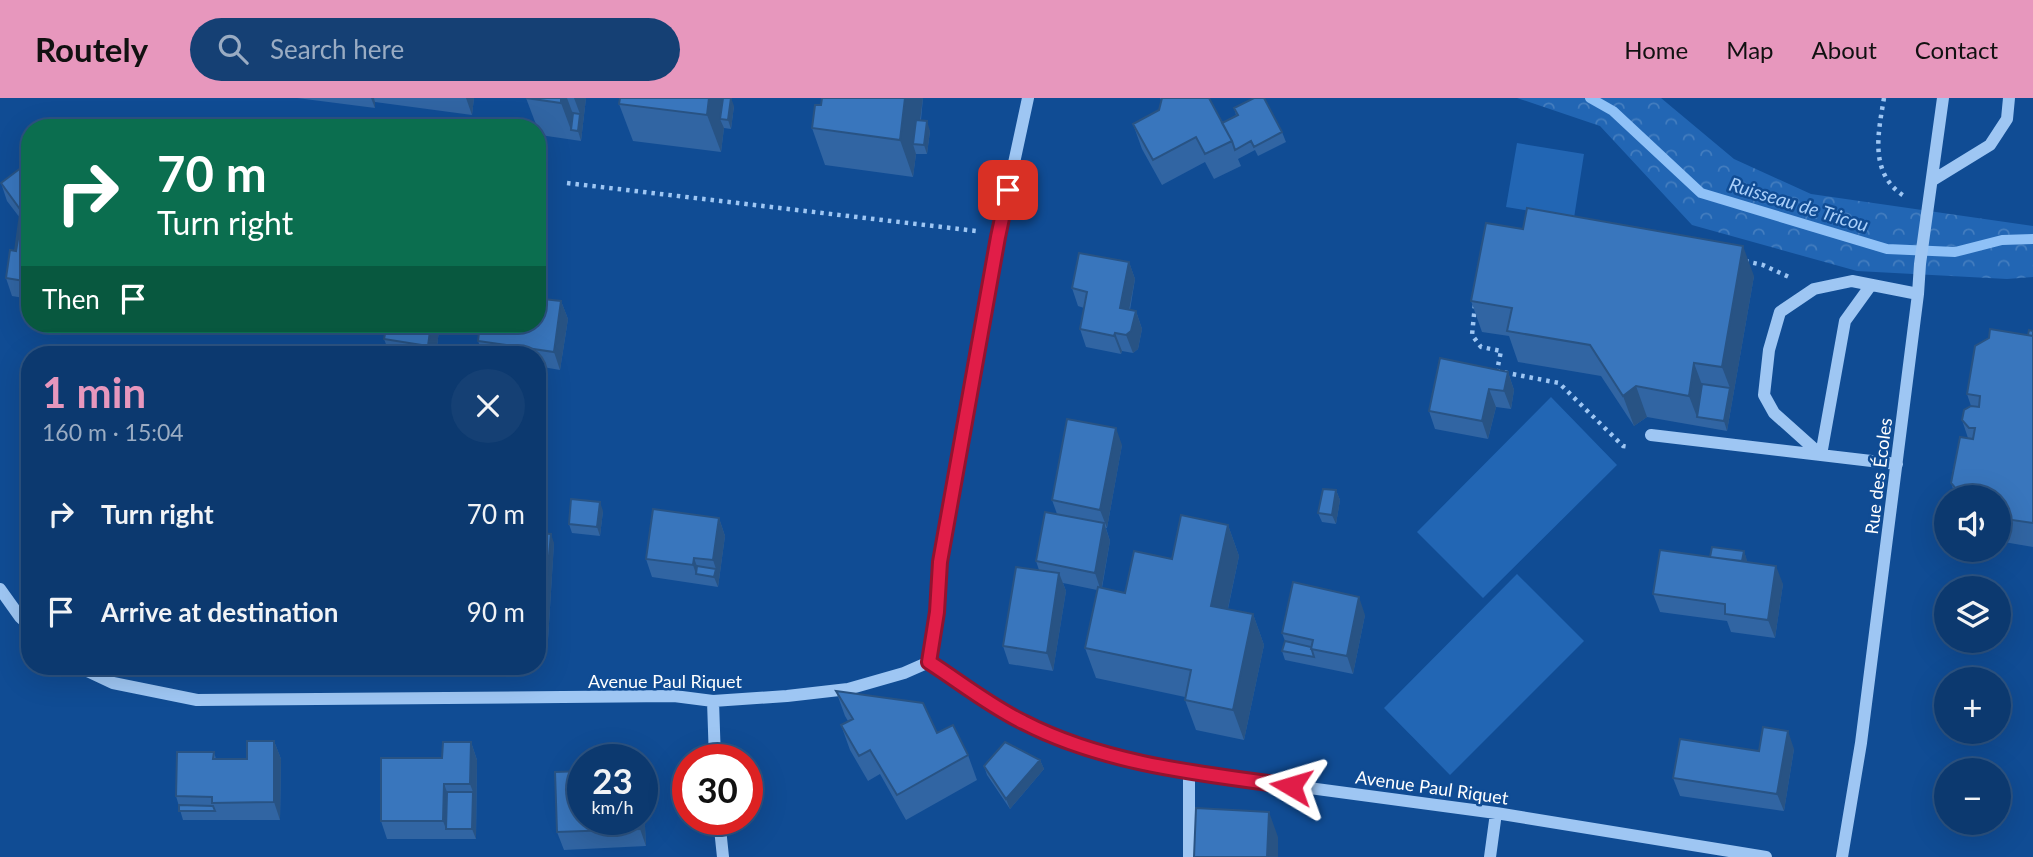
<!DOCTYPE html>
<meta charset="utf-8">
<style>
:root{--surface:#0c396f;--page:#154074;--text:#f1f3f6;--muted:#9aacc3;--line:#2c5382;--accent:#e797bd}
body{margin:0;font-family:Lato,sans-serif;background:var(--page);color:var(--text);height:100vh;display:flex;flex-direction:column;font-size:26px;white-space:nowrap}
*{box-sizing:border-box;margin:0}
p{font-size:23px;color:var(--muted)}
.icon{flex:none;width:38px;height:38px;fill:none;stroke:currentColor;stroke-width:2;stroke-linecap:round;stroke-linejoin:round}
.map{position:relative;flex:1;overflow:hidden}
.side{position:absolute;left:21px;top:248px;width:525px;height:329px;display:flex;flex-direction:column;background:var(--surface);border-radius:28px;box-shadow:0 7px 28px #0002,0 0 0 2px var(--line)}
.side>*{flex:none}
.top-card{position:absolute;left:21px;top:21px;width:525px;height:214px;border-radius:28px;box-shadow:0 7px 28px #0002,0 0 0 2px var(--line);background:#0b6e4f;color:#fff;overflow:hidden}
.buttons{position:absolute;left:1934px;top:387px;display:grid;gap:14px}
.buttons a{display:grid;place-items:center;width:77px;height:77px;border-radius:50%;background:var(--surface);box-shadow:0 7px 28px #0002,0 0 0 2px var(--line);font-size:35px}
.speed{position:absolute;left:567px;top:646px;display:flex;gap:14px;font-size:35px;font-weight:700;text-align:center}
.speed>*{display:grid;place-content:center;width:91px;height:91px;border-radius:50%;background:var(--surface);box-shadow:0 7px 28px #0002,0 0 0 2px var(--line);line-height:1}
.speed small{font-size:18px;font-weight:400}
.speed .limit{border:10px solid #d22;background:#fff;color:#111}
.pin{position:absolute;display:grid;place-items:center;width:60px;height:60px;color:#fff;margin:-30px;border-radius:14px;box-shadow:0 4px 10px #0006}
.me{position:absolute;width:77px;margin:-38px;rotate:277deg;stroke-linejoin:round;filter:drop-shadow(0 0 5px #0008)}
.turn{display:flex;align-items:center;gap:24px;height:147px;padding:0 21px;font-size:32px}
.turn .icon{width:91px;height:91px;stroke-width:2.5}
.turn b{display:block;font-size:49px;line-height:60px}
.then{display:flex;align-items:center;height:66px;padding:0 21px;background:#0003;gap:14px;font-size:26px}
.round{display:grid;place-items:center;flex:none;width:74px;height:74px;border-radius:37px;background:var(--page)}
.summary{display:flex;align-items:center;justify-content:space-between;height:119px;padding:0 21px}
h1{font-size:42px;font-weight:700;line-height:52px;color:var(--accent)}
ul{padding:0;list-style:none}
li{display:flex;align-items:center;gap:21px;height:98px;padding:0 21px}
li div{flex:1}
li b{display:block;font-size:26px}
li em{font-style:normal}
header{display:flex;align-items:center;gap:42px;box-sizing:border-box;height:98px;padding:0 35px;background:var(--accent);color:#111}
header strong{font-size:33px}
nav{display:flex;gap:38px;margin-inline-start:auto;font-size:24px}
.search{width:490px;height:63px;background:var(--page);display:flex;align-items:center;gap:18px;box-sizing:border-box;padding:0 24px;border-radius:38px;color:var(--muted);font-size:26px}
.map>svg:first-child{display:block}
.forest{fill:url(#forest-crowns)}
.green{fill:#2266b4}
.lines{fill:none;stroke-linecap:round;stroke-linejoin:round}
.stream{stroke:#8fc1f7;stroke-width:10}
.path{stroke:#9ec6f3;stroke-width:4.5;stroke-dasharray:3.5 5;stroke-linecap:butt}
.minor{stroke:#9ec6f3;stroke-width:12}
.wall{fill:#3165a3}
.shaded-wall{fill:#285384}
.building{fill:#3976bd;stroke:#285384;stroke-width:2}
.route-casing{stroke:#92132f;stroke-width:18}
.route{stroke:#e11d48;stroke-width:12}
.labels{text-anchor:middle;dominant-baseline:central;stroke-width:5;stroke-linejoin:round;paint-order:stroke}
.street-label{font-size:18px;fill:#fff;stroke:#104c94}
.water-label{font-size:19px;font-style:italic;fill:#aad0fa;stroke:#104c94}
</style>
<header>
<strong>Routely</strong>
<div class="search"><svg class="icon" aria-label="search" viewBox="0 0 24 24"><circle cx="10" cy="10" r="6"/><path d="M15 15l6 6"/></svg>Search here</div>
<nav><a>Home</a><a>Map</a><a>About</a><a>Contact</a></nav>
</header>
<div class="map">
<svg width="2033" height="759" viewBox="0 0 2033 759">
<defs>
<pattern id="forest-crowns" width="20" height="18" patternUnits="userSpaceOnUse" patternTransform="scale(1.75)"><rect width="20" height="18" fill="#2266b4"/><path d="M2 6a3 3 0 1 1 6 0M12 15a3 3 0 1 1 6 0" fill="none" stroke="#437dbf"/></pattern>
</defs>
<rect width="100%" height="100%" fill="#104c94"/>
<!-- forest -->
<path class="forest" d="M1517,0H1661L1734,61L1811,96L2033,128V179L2007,181L1857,173L1692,127L1600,28Z"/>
<!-- green -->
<path class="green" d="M1517,45L1584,56L1574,120L1506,109Z
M1551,299L1617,367L1483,500L1417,434Z
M1517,476L1584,543L1450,677L1384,610Z"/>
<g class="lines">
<!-- stream -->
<path class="stream" d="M1590,0L1613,13L1701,95L1887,151L1955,154L2002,142L2033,141"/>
<!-- path -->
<path class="path" d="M1884,0C1878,36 1869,75 1904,98
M567,85L976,133
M1745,163L1763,167L1789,179
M1475,207L1472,237L1481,249L1501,253L1497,273L1559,285L1623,348L1630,349"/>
<!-- minor -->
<path class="minor" d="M1933,82L1990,47L2007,21L2009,0
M1651,337L1897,366
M1821,357L1774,315L1764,297L1769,252L1780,214L1814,191L1852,183L1918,196
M1821,357L1845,223L1871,187
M0,491L20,519L30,528
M929,564L1022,624L1072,645L1115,657L1189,674L1496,715L1766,759
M929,564L937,514L940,464L998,139L1028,0
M79,569L113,585L197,602L674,598L713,603L787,598L848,591L904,575L929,564
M713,603L715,662
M1189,674V759
M719,721L723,759
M1490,759L1496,715
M1842,759L1861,645L1918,196L1920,166L1943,0"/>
</g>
<!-- wall -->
<path class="wall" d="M297,0H474L472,17L375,4V10Z
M526,0H586L581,43L540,37Z
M822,0H923L921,22L930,33L927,56H916L913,79L825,67L812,30L821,7Z
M1160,0H1209L1222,25L1236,17L1234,10L1282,34L1286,44L1258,58L1255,52L1238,61L1241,68L1214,81L1205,64L1162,87L1142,51L1133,26L1159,12L1161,2Z
M619,6L734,8L731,31L724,30L721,54L633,43Z
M30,63V201L12,198L6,180L15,153L20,120L7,103L1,85Z
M1129,164L1135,181L1130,212L1136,213L1142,231L1138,251L1133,255L1122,253L1121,256L1086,249L1080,231L1084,210L1078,208L1072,190Z
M1754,178L1727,333L1647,319L1634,328L1601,278L1518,264L1509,238L1482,234L1471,203Z
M561,203L568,221L560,272L537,268V257H483L478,243L542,207Z
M387,226H447L446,232H439L436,257H390L384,241Z
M2033,233V449L1998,443V399H1956L1951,385L1968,340L1962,322L1971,308L1967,296L1989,240L2028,237Z
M1508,274L1514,292L1511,311L1496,309L1488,341L1435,331L1429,313Z
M1122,347L1107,430H1106L1110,443L1102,490L1125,495L1172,461L1228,427L1239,458L1228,511L1253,516L1264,547L1244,642L1196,632L1185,602V599L1096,580L1085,550L1097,492L1063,485L1066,493L1053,573L1009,566L1003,548L1039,472L1036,463L1057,416L1052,402Z
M1336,392L1340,402L1336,426L1322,424L1318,415Z
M603,413L600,438L572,435L569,426Z
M719,420L725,438L718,489L652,479L646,461Z
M537,435L554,445L548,542H537Z
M1744,453L1747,464L1783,486L1775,540L1731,534L1727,523L1660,514L1653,496L1710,459Z
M1365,517L1353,576L1285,562L1282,553L1285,543L1282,535Z
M836,593L937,635L968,657L977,682L906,722L880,676L868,683L850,652L841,627L848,623L845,618Z
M274,643L281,661L280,722H183L176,698L214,654L216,661H247Z
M471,644L477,662L476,741H387L381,723L442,660Z
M1794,651L1784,713L1680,698L1673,680L1759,653Z
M1040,662L1044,671L1010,711L987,677L984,668Z
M643,689L646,748L564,752L557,734Z"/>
<!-- shaded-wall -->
<path class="shaded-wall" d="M371,0H374L375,4V10Z
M466,0H474L472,17Z
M561,0H567L576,24L571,32L561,5Z
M574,0H586L581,43L578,33L580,16Z
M709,0H728L720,21L724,30L721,54L707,17Z
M731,0L734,8L731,31L728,22Z
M905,0H923L917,46H913L916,56L913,79L900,42Z
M927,23L930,33L927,56L924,47Z
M1743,148L1754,178L1727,333L1724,323L1730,290L1722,269Z
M1129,164L1135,181L1126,228L1120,210Z
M561,203L568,221L560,272L554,254Z
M1136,213L1142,231L1138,251L1133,255L1126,237Z
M431,226H437L439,232L436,257H431L428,248Z
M1115,235L1122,253L1121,256L1114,238Z
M1694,265L1705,295L1697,319L1689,298Z
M1508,274L1514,292L1511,311L1504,293Z
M1636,288L1647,319L1634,328L1623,298Z
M1489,291L1496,309L1488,341L1482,323Z
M1116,330L1122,347L1107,430L1100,412Z
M1336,392L1340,402L1336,426L1332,417Z
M600,404L603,413L600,438L597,429Z
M719,420L725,438L718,489L714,479L716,471L713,462Z
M1104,425L1110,443L1101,493L1095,475Z
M1228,427L1239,458L1222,538L1211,508Z
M551,436L554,445L548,542L541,524L544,470Z
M1744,453L1747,462L1745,480L1741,471Z
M694,460L700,477L696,476L693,467Z
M1776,468L1783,486L1775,540L1768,522Z
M1059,475L1066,493L1053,573L1047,555Z
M1359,499L1365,517L1353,576L1347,558Z
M1253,516L1264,547L1244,642L1233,612Z
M1788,633L1794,651L1784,713L1777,696Z
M274,643L281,661L280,722L274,704Z
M471,644L477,662L476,741L472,731L473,694L470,686Z
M1040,662L1044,671L1010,711L1006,701Z
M444,686L451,704L446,731L443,723Z
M642,686L643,689L646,748L640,731V721H642Z
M1269,714L1278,739V759H1267Z"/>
<!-- building -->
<path class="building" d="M526,0H561V5Z
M620,0H709L707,17L619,6Z
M723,0H731L728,22L720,21Z
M822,0H905L900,42L812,30L815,7H821Z
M1162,0H1209L1232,43L1205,56L1196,39L1153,62L1133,26L1159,12Z
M1254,0H1264L1282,34L1254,49L1251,43L1235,52L1232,43L1222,25L1238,17L1234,10Z
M573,15L580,16L578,33L571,32Z
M916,22L927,23L924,47L913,46Z
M30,63V184L6,180L10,152L16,153L22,114L1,85Z
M1527,110L1743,148L1722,269L1694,265L1689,298L1636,288L1623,298L1590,247L1507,233L1512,210L1471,203L1486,125L1523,131Z
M20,116L22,118L16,153H15Z
M1079,155L1129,164L1120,210L1136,213L1131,233L1126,237L1115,235L1114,238L1080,231L1087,194L1072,190Z
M543,201L561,203L554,254L478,243L480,226H537V207H542Z
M387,226H431L428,248L384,241Z
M1990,231L2033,238V425L1998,420V399H1963L1951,385L1960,339L1973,341L1975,330H1969L1962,322L1964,312L1971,308L1979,309L1980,298L1967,296L1975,248L1989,240Z
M2029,232L2033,233V238L2028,237Z
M1440,260L1508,274L1504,293L1489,291L1482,323L1429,313Z
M1702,286L1730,290L1724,323L1697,319Z
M1067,321L1116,330L1100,412L1052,402Z
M1323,391L1336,392L1332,417L1318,415Z
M571,401L600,404L597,429L569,426Z
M653,411L719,420L713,462L694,460L693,467L646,461Z
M1045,414L1104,425L1095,475L1036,463Z
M1181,417L1228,427L1211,508L1253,516L1233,612L1185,602L1191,572L1085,550L1098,489L1125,495L1134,453L1172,461Z
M537,435L551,436L547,479L544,470H537Z
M1712,449L1744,453L1742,463L1710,459Z
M1660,452L1776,468L1768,522L1725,516V506L1653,496Z
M697,468L716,471L714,479L696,476Z
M1016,469L1059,475L1047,555L1003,548Z
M537,470H544L541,524H537Z
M1293,484L1359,499L1347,558L1311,551L1313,542L1282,535Z
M1285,543L1311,549L1314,559L1282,553Z
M836,593L923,605L937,635L953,627L968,657L897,697L870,652L859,658L841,627L853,621Z
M1763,629L1788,633L1777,696L1673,680L1680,641L1759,653Z
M247,643H274V704L212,705V699L176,698L177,654H214L213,661H247Z
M443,644H471L470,686H444L443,723H381V660H442Z
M1005,644L1040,662L1006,701L984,668Z
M583,673V721H640V731L557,734L555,674Z
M447,694H473L472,731H446Z
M179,707L213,708L215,713H179Z
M1196,710L1269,714L1267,759H1194Z"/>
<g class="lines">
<defs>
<path id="route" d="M1008,92L998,139L940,464L937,514L929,564C960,584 990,608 1023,624C1104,666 1201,676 1291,688"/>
</defs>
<!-- route casing -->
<use href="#route" class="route-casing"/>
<!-- route -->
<use href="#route" class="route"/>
</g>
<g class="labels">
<!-- street labels -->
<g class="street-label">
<text transform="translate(1878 378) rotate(-83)">Rue des Écoles</text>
<text x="665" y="583">Avenue Paul Riquet</text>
<text transform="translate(1432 689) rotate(8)">Avenue Paul Riquet</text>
</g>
<!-- water labels -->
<g class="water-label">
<text transform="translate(1799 106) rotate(17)">Ruisseau de Tricou</text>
</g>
</g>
</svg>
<div class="buttons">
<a><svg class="icon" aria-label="sound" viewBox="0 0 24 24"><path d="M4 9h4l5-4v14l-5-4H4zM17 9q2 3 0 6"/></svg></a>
<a><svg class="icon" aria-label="layers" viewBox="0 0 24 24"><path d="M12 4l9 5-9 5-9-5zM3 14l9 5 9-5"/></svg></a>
<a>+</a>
<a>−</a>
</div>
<div class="speed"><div>23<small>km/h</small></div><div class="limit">30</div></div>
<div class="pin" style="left:1008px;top:92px;background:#d93025"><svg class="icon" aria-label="arrive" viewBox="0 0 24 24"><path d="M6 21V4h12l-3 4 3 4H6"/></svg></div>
<svg class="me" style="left:1291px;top:688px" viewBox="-20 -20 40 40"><path d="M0-17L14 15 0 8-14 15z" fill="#e11d48" stroke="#fff" stroke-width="4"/></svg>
<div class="top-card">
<div class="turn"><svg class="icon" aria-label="right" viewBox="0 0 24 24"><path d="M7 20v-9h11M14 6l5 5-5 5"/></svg><div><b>70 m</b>Turn right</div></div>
<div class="then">Then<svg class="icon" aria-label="arrive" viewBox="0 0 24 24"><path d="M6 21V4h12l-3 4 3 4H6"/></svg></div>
</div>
<section class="side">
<div class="summary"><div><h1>1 min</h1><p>160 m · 15:04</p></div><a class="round"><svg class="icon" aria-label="close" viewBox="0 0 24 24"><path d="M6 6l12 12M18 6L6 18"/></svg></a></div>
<ul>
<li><svg class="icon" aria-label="right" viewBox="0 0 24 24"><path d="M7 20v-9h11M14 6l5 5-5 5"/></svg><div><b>Turn right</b></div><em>70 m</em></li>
<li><svg class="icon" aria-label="arrive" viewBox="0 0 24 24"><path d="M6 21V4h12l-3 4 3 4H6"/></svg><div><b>Arrive at destination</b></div><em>90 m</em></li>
</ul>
</section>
</div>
